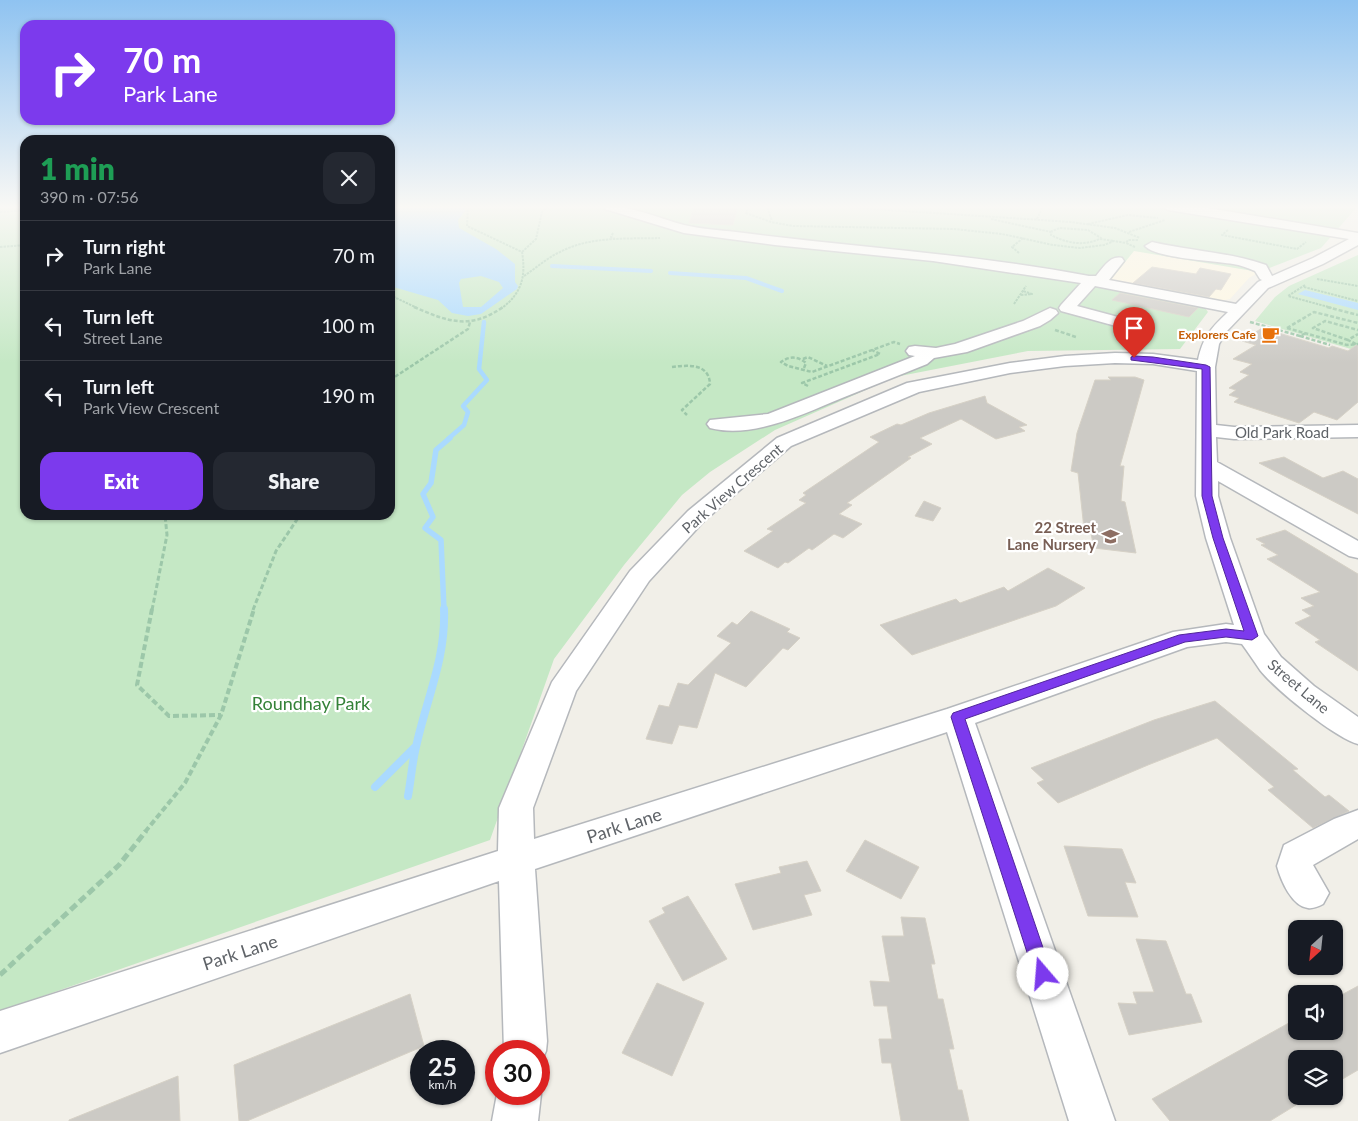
<!DOCTYPE html>
<meta charset="utf-8">
<style>
:root{--surface:#171b24;--page:#242831;--text:#f1f3f6;--muted:#9ea1a6;--line:#363941;--accent:#7c3aed}
body{margin:0;font-family:Lato,sans-serif;background:var(--page);color:var(--text);height:100vh;display:flex;flex-direction:column;font-size:19px;white-space:nowrap}
*{box-sizing:border-box;margin:0}
p{font-size:16px;color:var(--muted)}
.icon{flex:none;width:28px;height:28px;fill:none;stroke:currentColor;stroke-width:2;stroke-linecap:round;stroke-linejoin:round}
.map{position:relative;flex:1;overflow:hidden}
.drawer{position:absolute;left:20px;top:135px;width:375px;height:385px;display:flex;flex-direction:column;background:var(--surface);border-radius:15px;box-shadow:0 1px 4px #0004}
.drawer>*{flex:none}
.banner{position:absolute;left:20px;top:20px;width:375px;height:105px;border-radius:15px;box-shadow:0 1px 4px #0004;background:#7c3aed;color:#fff;overflow:hidden}
.needle{width:32px;rotate:207deg}
.tools{position:absolute;left:1288px;top:920px;display:grid;gap:10px}
.tools a{display:grid;place-items:center;width:55px;height:55px;border-radius:10px;background:var(--surface);box-shadow:0 1px 4px #0004;font-size:25px}
.speed{position:absolute;left:410px;top:1040px;display:flex;gap:10px;font-size:25px;font-weight:700;text-align:center}
.speed>*{display:grid;place-content:center;width:65px;height:65px;border-radius:50%;background:var(--surface);box-shadow:0 1px 4px #0004;line-height:1}
.speed small{font-size:12px;font-weight:400}
.speed .limit{border:8px solid #d22;background:#fff;color:#111}
.pin{position:absolute;display:grid;place-items:center;width:42px;height:42px;color:#fff;margin:-51px -21px;border-radius:50% 50% 50% 0;rotate:-45deg;box-shadow:0 0 5px #0007}
.pin .icon{rotate:45deg}
.me{position:absolute;width:55px;margin:-28px;rotate:342deg;stroke-linejoin:round;filter:drop-shadow(0 0 4px #0008)}
.turn{display:flex;align-items:center;gap:18px;height:105px;padding:0 20px;font-size:22px}
.turn .icon{width:65px;height:65px;stroke-width:2.5}
.turn b{display:block;font-size:35px;line-height:42px}
.round{display:grid;place-items:center;flex:none;width:52px;height:52px;border-radius:15px;background:var(--page)}
.summary{display:flex;align-items:center;justify-content:space-between;height:85px;padding:0 20px}
h1{font-size:30px;font-weight:800;line-height:38px;color:#1e9e55}
.primary-button{display:flex;gap:10px;margin-top:auto;padding:10px 20px}
.primary-button a{flex:1;height:58px;border-radius:15px;background:var(--accent);color:#fff;font-size:20px;font-weight:800;line-height:58px;text-align:center}
.primary-button a+a{background:var(--page);color:var(--text)}
ul{padding:0;list-style:none}
li{display:flex;align-items:center;gap:15px;height:70px;padding:0 20px;border-top:1px solid var(--line)}
li div{flex:1}
li b{display:block;font-size:19px}
li em{font-style:normal}
.map>svg:first-child{display:block}
.commercial{fill:#fef7e0}
.green{fill:#c5e8c5}
.water{fill:#aadaff;fill-rule:evenodd}
.lines{fill:none;stroke-linecap:round;stroke-linejoin:round}
.stream-far3{stroke:#aadaff;stroke-width:4}
.stream-far2{stroke:#aadaff;stroke-width:4.5}
.stream-far1{stroke:#aadaff;stroke-width:5.5}
.stream{stroke:#aadaff;stroke-width:8}
.building{fill:#cccac5;stroke:#d6d1c6}
.minor-casing{stroke:#b5b8bc;stroke-width:3}
.path-far4{stroke:#9cc7a9;stroke-width:2;stroke-dasharray:2.5 1;stroke-linecap:butt}
.path-far3{stroke:#9cc7a9;stroke-width:2.5;stroke-dasharray:4 2;stroke-linecap:butt}
.path-far2{stroke:#9cc7a9;stroke-width:3;stroke-dasharray:5 2.5;stroke-linecap:butt}
.path-far1{stroke:#9cc7a9;stroke-width:4;stroke-dasharray:6 3;stroke-linecap:butt}
.path{stroke:#9cc7a9;stroke-width:5;stroke-dasharray:8 4;stroke-linecap:butt}
.minor{fill:#fff;fill-rule:evenodd}
.route{fill:#7c3aed;stroke:#51269a}
.labels{text-anchor:middle;dominant-baseline:central;stroke-width:4.5;stroke-linejoin:round;paint-order:stroke}
.far-food-label{font-size:12px;font-weight:bold;fill:#c56008;stroke:#fff;text-anchor:end}
.street-label{font-size:15px;fill:#5f6368;stroke:#fff}
.education-label{font-size:15px;font-weight:bold;fill:#785e54;stroke:#fff;text-anchor:end}
.near-park-label{font-size:18px;fill:#348238;stroke:#fff}
.near-street-label{font-size:18px;fill:#5f6368;stroke:#fff}
</style>
<div class="map">
<svg width="1358" height="1121" viewBox="0 0 1358 1121">
<rect width="100%" height="100%" fill="#f1efe8"/>
<!-- commercial -->
<path class="commercial" d="M1134,250L1259,272L1249,278L1230,299L1220,301L1053,270Z"/>
<!-- green -->
<path class="green" d="M0,206H25V515H390V206L1357,207L1321,248L1259,272L1134,251L1104,288L1205,308L1208,312L1180,349L1028,351L895,377L775,430L710,472L682,495L624,565L554,659L490,840L0,1011Z
M1358,255V349H1351L1255,321L1275,297L1289,286Z"/>
<!-- water -->
<path class="water" d="M390,206H465V211L458,220L459,228L496,249L515,264V282L518,286L517,289L481,314L468,316L452,313L438,300L390,286ZM481,276L499,282L503,288L481,307H463L459,283L461,279Z
M1305,290L1358,303V310L1298,294Z"/>
<g class="lines">
<!-- stream-far3 -->
<path class="stream-far3" d="M552,266L651,271
M670,273L746,278L782,291"/>
<!-- stream-far2 -->
<path class="stream-far2" d="M448,439L464,425L468,412L463,406L487,380L479,369L484,322"/>
<!-- stream-far1 -->
<path class="stream-far1" d="M444,610L441,540L425,528L433,517L423,494L431,483L436,450L450,438"/>
<!-- stream -->
<path class="stream" d="M375,787L416,746
M408,796C411,780 412,763 416,747C426,700 446,659 444,609"/>
</g>
<!-- building -->
<path class="building" d="M694,206H738L733,225L689,223Z
M1152,267L1196,274L1200,268L1231,274L1221,290L1216,289L1209,297L1133,283Z
M1120,293L1198,308L1189,317L1112,300Z
M1262,328L1329,348L1332,346L1348,351L1358,344V402L1337,420L1314,412L1299,423L1234,402L1239,398L1229,395L1236,390L1229,388L1249,375L1240,372L1252,364L1233,359L1256,345L1242,341Z
M1108,377H1135L1144,380L1120,466H1124L1121,501L1125,502L1136,553L1094,548L1090,529H1084L1078,473L1071,471L1077,433L1095,380H1111Z
M985,396L987,403L1027,425L1019,427L1025,431L996,439L961,419L920,438L932,444L908,457L911,458L847,503L852,505L839,514L862,524L843,538L834,534L812,550L809,548L788,563L785,562L778,568L744,551L773,531L767,529L806,503L799,500L806,495L803,493L879,442L870,437L897,424L901,425L929,413Z
M1284,457L1323,478L1343,471L1358,479V514L1259,463Z
M924,501L941,508L933,521L915,516Z
M1285,530L1358,574V671L1315,642L1320,640L1295,623L1311,616L1302,610L1314,606L1301,598L1320,592L1267,559L1278,555L1261,545L1265,544L1256,539Z
M1048,568L1085,588L1056,606L912,655L880,625L956,599L960,603L1004,587L1008,591Z
M751,611L790,629L787,632L800,638L788,650L783,648L746,687L715,673L697,728L679,725L672,744L646,739L659,705L669,707L678,683L688,685L731,643L717,636L732,622L737,625Z
M1215,701L1298,769L1293,770L1325,797L1329,795L1349,811L1313,828L1268,790L1274,787L1217,738L1148,765L1058,803L1037,783L1044,780L1031,768L1154,720Z
M865,840L919,867L901,899L846,871Z
M1064,846L1122,849L1136,883L1125,882L1138,917L1088,916Z
M807,861L821,891L804,895L812,915L753,930L735,884L781,873L779,867Z
M688,896L727,959L683,981L649,921L665,913L662,908Z
M901,917L925,918L935,964H931L938,999H943L954,1049H949L958,1090H962L969,1121H901L891,1063H882L879,1039H892L887,1006H874L870,981L890,982L882,936H904Z
M1136,939L1166,941L1186,994H1191L1202,1022L1129,1035L1118,1003L1137,1004L1133,992H1154Z
M657,983L704,1003L672,1076L622,1053Z
M1358,986V1070L1334,1084V1059H1296V1105L1270,1121H1170L1152,1099L1296,1019V1031H1334V999Z
M410,994L424,1046L247,1121H239L234,1065Z
M178,1076L180,1121H69V1120Z"/>
<g class="lines">
<defs>
<path id="minor" d="M603,206C633,206 655,217 684,225C700,229 719,230 736,232C854,247 972,254 1089,276H1096C1103,268 1110,255 1122,258L1124,261L1109,280L1236,304L1258,282L1262,280L1260,279L1255,271C1248,268 1240,265 1233,264C1215,261 1155,258 1145,246L1152,242C1190,251 1229,252 1266,265L1272,276L1313,258L1349,239L1168,210L1162,206H1196L1358,233V245L1323,264L1268,288L1226,332L1219,344L1215,367L1216,425L1234,427L1358,425V437L1234,439L1216,437L1217,462L1358,541V558L1349,556L1218,481V496L1230,538L1264,634L1281,657L1314,686L1358,717V744C1335,738 1275,689 1260,670C1254,661 1248,652 1242,644L1226,642L1187,647L975,723L1115,1121H1069L947,732L535,869L547,1041L546,1051L539,1067V1051H504L499,881L0,1053V1011L498,851L499,808L552,682L630,571L688,511L777,438L907,383L1010,363L1065,356L1115,353L1153,354L1198,360C1203,337 1211,328 1228,312L1095,286L1077,306L1133,321L1135,324L1133,327L1127,329L1061,311L1059,308L1061,305L1081,283L933,261L775,245L684,233L605,209ZM1115,363L1153,364L1197,371L1196,496L1206,538L1234,625L1226,624L1173,632L947,709L534,839L533,808L576,691L649,581L704,521L791,446L919,392L1010,373L1065,366Z
M1050,308L1056,310L1058,313L1050,320L1040,326L967,352L934,358L927,364C899,375 870,387 842,398C803,414 753,439 710,428L707,424L710,420L768,414L915,356L909,355L906,351L909,347L915,346L936,348L955,344L1023,321Z
M1358,810V839L1313,865L1329,893L1323,904C1319,906 1313,909 1308,908C1292,906 1281,881 1277,866L1284,845L1334,819Z
M539,1088L541,1094L538,1121H492L497,1094H539Z"/>
</defs>
<!-- minor casing -->
<use href="#minor" class="minor-casing"/>
<!-- path-far4 -->
<path class="path-far4" d="M468,206L467,226L522,252C526,276 522,293 502,308
M748,206L746,213L771,222L793,226L954,229L1002,234L1053,245L1080,248L1104,245L1114,241L1126,243
M772,206L768,209L772,221
M828,206L1071,222L1115,228L1140,238
M0,212L25,210
M991,219L1051,232
M1037,219L1043,206
M1088,224L1128,215L1158,218
M1060,228L1088,230L1101,238C1085,247 1066,243 1051,235L1052,231Z
M1228,230L1222,235L1297,249L1306,242
M1129,232L1165,220
M613,233L611,237L615,239
M1100,239L1114,241
M0,247L25,245
M1135,247L1126,243L1128,240H1138
M522,252L536,239L542,212L548,206
M1019,253L1012,247L1023,238
M524,276C536,268 547,258 560,252C590,236 627,239 660,238
M1317,279L1358,286
M1305,285L1288,296L1332,308
M1304,287L1358,301
M390,295L417,308
M1021,295L1032,294L1023,291
M1014,304L1026,286"/>
<!-- path-far3 -->
<path class="path-far3" d="M414,307C449,322 470,330 503,307
M1327,307L1358,315
M1250,322L1300,336L1306,333
M1287,328L1314,312L1358,323
M1287,328L1347,345L1358,344
M1055,330L1076,337
M1300,336L1330,345
M1348,340L1313,328L1325,321L1358,330
M1356,344L1348,340L1358,334
M803,359L808,357L827,366
M672,367C688,365 709,363 710,384L682,410L687,415
M804,368L806,363C798,356 789,356 781,362L788,366L812,372L894,342L900,344
M390,380L468,329L470,322
M808,386L802,383L880,354L872,350"/>
<!-- path-far2 -->
<path class="path-far2" d="M152,610L167,535L165,515
M253,610L276,551L300,515"/>
<!-- path-far1 -->
<path class="path-far1" d="M152,609L137,685L169,716L221,715
M145,832L185,783L221,715L254,609"/>
<!-- path -->
<path class="path" d="M0,975L119,865L146,831"/>
<!-- minor -->
<use href="#minor" class="minor"/>
</g>
<!-- sky -->
<linearGradient id="sky" x2="0" y2="1"><stop stop-color="#8fc3f1"/><stop offset="0.57" stop-color="#f9f8f5"/><stop offset="1" stop-color="#f9f8f5" stop-opacity="0"/></linearGradient>
<rect width="1358" height="363" fill="url(#sky)"/>
<!-- route -->
<path class="route" d="M1134,356L1153,357L1206,365L1210,367L1212,496L1223,538L1258,636L1252,640L1226,637L1185,642L965,719L1052,974L1050,980L1043,983L1037,980L1034,974L951,717L953,713L1179,635L1226,629L1244,631L1213,538L1202,496V369L1131,360V357Z"/>
<!-- icons -->
<defs>
<symbol id="cafe-bare" viewBox="-9 -9 18 18"><path d="M-5.5-4.5H6V0H3Q3 3.5 0 3.5H-2.5Q-5.5 3.5-5.5 0ZM3-3.2v2h1.7v-2ZM-6 4.5H4V6H-6Z" fill="#e8710a" stroke="#fff" stroke-width="2.5" paint-order="stroke"/></symbol>
<symbol id="school-bare" viewBox="-9 -9 18 18"><path d="M0-5L7-2L0 1L-7-2ZM-4 1L0 2.5L4 1V4Q0 6-4 4Z" fill="#8d6e63" stroke="#fff" stroke-width="2.5" paint-order="stroke"/></symbol>
</defs>
<g fill-rule="evenodd">
<use href="#cafe-bare" x="1258" y="322" width="25" height="25"/>
<use href="#school-bare" x="1098" y="524" width="25" height="25"/>
</g>
<g class="labels">
<!-- far-food labels -->
<g class="far-food-label">
<text x="1256" y="334">Explorers Cafe</text>
</g>
<!-- street labels -->
<g class="street-label">
<text x="1282" y="432">Old Park Road</text>
<text transform="translate(732 488) rotate(-41)">Park View Crescent</text>
<text transform="translate(1299 686) rotate(40)">Street Lane</text>
</g>
<!-- education labels -->
<g class="education-label">
<text x="1096" y="527">22 Street<tspan x="1096" dy="17">Lane Nursery</tspan></text>
</g>
<!-- near-park labels -->
<g class="near-park-label">
<text x="311" y="703">Roundhay Park</text>
</g>
<!-- near-street labels -->
<g class="near-street-label">
<text transform="translate(624 825) rotate(-18)">Park Lane</text>
<text transform="translate(240 952) rotate(-18)">Park Lane</text>
</g>
</g>
</svg>
<div class="tools">
<a><svg class="needle" viewBox="-14 -14 28 28"><path d="M0-13l5 13h-10z" fill="#e53935"/><path d="M0 13l5-13h-10z" fill="#9ea1a6"/></svg></a>
<a><svg class="icon" aria-label="sound" viewBox="0 0 24 24"><path d="M4 9h4l5-4v14l-5-4H4zM17 9q2 3 0 6"/></svg></a>
<a><svg class="icon" aria-label="layers" viewBox="0 0 24 24"><path d="M12 4l9 5-9 5-9-5zM3 14l9 5 9-5"/></svg></a>
</div>
<div class="speed"><div>25<small>km/h</small></div><div class="limit">30</div></div>
<div class="pin" style="left:1134px;top:358px;background:#d93025"><svg class="icon" aria-label="arrive" viewBox="0 0 24 24"><path d="M6 21V4h12l-3 4 3 4H6"/></svg></div>
<svg class="me" style="left:1043px;top:974px" viewBox="-20 -20 40 40"><circle r="19" fill="#fff"/><path d="M0-13L10 11 0 6-10 11z" fill="#7c3aed"/></svg>
<div class="banner">
<div class="turn"><svg class="icon" aria-label="right" viewBox="0 0 24 24"><path d="M7 20v-9h11M14 6l5 5-5 5"/></svg><div><b>70 m</b>Park Lane</div></div>
</div>
<section class="drawer">
<div class="summary"><div><h1>1 min</h1><p>390 m · 07:56</p></div><a class="round"><svg class="icon" aria-label="close" viewBox="0 0 24 24"><path d="M6 6l12 12M18 6L6 18"/></svg></a></div>
<ul>
<li><svg class="icon" aria-label="right" viewBox="0 0 24 24"><path d="M7 20v-9h11M14 6l5 5-5 5"/></svg><div><b>Turn right</b><p>Park Lane</p></div><em>70 m</em></li>
<li><svg class="icon" aria-label="left" viewBox="0 0 24 24"><path d="M17 20v-9H6M10 6l-5 5 5 5"/></svg><div><b>Turn left</b><p>Street Lane</p></div><em>100 m</em></li>
<li><svg class="icon" aria-label="left" viewBox="0 0 24 24"><path d="M17 20v-9H6M10 6l-5 5 5 5"/></svg><div><b>Turn left</b><p>Park View Crescent</p></div><em>190 m</em></li>
</ul>
<div class="primary-button"><a>Exit</a><a>Share</a></div>
</section>
</div>
